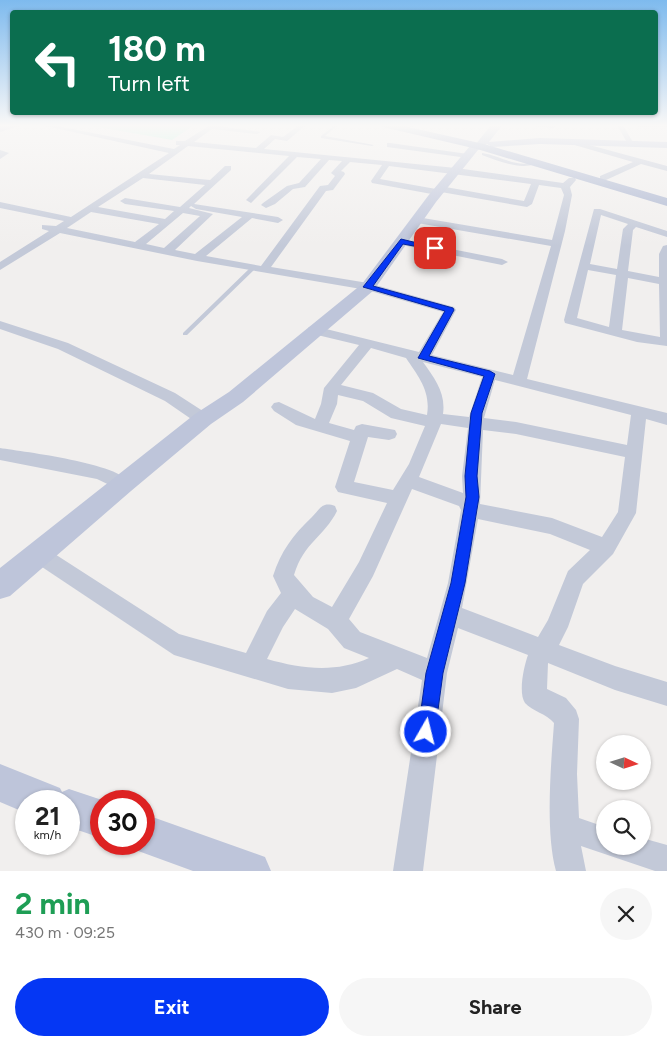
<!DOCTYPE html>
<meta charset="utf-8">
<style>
:root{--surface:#fff;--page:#f6f6f6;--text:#222;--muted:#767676;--accent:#0537f4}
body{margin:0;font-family:Figtree,sans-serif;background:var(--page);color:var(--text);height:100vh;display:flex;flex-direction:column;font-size:19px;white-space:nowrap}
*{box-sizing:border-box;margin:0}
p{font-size:16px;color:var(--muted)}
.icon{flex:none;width:28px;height:28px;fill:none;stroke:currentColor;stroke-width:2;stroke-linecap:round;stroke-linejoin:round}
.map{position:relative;height:871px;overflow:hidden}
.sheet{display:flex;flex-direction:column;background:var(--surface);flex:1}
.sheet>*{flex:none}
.top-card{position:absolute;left:10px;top:10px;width:648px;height:105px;border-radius:5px;box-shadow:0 1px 4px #0004;background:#0b6e4f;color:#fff;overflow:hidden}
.needle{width:32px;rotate:94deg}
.tools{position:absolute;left:596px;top:735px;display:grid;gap:10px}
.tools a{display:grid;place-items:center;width:55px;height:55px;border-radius:50%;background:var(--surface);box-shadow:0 1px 4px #0004;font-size:25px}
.speed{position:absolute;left:15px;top:790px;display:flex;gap:10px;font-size:25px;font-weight:700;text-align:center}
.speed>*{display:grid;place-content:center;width:65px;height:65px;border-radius:50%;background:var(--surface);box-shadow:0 1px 4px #0004;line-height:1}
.speed small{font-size:12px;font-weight:400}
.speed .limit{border:8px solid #d22;background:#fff;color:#111}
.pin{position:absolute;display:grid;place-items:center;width:42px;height:42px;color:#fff;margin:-21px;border-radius:10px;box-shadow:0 2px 8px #0006}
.me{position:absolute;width:55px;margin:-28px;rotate:8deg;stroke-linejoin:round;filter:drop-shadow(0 0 4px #0008)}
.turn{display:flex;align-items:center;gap:18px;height:105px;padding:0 15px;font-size:22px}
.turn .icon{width:65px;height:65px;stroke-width:2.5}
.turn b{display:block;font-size:35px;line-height:42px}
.round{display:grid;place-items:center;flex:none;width:52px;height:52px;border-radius:26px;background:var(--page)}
.overview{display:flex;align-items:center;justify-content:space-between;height:85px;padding:0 15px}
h1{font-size:30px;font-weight:700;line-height:38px;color:#1e9e55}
.primary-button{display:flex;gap:10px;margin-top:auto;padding:10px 15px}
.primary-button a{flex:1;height:58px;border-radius:30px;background:var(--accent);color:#fff;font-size:20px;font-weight:700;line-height:58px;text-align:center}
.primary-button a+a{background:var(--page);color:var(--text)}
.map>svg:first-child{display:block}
.green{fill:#b7f4dc}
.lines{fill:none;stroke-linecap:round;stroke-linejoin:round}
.lane{fill:#c3c9d8;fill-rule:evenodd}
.street{fill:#c3c9d8;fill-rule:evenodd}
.secondary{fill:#bec5da;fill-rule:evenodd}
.primary{fill:#abb5d0;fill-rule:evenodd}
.route{fill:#0537f4;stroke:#03249f}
</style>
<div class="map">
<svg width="667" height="871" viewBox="0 0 667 871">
<rect width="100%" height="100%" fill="#f1efee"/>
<!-- green -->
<path class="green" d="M87,125H194L172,140Z"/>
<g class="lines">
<!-- lane -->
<path class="lane" d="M335,125H338L325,136L374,145L372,146L321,138V136Z
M412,125H415L412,127L410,126Z
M533,125L553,126L555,127L553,128L534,126Z
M482,153C502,156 514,168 536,162L538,163C520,171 499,161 482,155Z
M251,267L256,268L187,335H183V333Z"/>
<!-- street -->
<path class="street" d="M41,125H52L174,149L180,145H176V141H185L210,125L261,132L257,134L212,129L194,142L256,148L271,135L283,137L299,125H306L287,141L275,139L264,149L456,168L563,183L569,178H575L576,180L570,187L572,195L565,231L527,379L667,413V425L646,419L636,513L613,554L583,584L568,627L559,645L615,666L667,682V706L615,690L548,663L547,689L566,698L576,710L579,719L577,774L579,818L605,827V846H642V838L667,845V871H655L581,846L586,871H556C545,831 551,765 554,723C547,714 532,711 525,703C518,693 524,666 528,655L458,628L447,673L423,871H393L422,680L397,669L356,688L332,693L288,689L174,655L33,561L30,555L33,549L40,546L47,549L179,634L246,653L267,611L281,593L273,576C281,551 293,535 312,517C320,509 322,501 335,506L337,511C324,537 304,542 294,575L313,597L332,607L359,562L387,503L338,492L335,487L350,441L296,425L274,411L271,407L274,403L279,402L315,419L321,404L324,388L359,345L309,333L307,330L309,327L314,326L419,352L443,312L367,290L197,261L60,233L0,270V262L49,231L42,229V225L56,226L64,221L0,208V202L71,217L169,153ZM188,146L289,156L248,198L246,200L251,203L297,157L321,159L299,183L287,186L263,203L261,205L266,208L275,204L293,189L305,187L329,160L342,161L331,173L335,176L328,185L320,186L261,266L206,256L252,218L278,223L283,220L278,217L194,204L231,170V166H225L210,180L149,174ZM350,162L382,165L371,181L372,183L437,195L441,192L527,207L532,204L539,185L561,188L564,195L552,240L417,217L412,220L417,223L551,246L513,375L432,355L456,310L454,307L368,283L271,267L326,191L333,190L345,174L344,172L341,171ZM389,166L531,184L524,201L440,186L436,189L380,179ZM143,178L205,185L180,207L125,198L120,201L125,204L174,211L165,219L98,207ZM191,206L196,209L242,217L195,254L175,250L213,214L189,208ZM91,212L159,224L135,242L67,228ZM183,213L200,216L164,248L146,244ZM371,348L406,358C418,376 431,391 427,415L401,409L373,393L341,385ZM423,362L482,377L469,417L443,414C446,393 435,379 423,362ZM495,380L631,415L627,445L516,422L484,418ZM338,395L363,401L391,418L425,426L409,464L393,490L354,482L368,437L389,440L395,438L397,434L395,430L362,424L356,426L354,430L329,423L337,404ZM441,424L468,428L462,476L463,493L419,477ZM483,430L516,434L625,457L618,512L602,537L552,518L480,504ZM412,489L459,506L461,510L448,583L427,658L360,632L349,619L373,576ZM478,519L550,534L590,550L568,571L548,620L538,637L462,608ZM295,609L328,629L344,648L369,658C336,673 302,669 267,659L283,627Z
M617,125H623L635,146H629Z
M635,125H666L667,127H638Z
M571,140L667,166V171L641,164L606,180H600V176L633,162L571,144Z
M390,143L468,154L472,156L468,158L387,147V143Z
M0,150L9,153L0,159Z
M594,209H600L667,231V237L636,227L633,230L628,271L659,277V254L663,246L667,245V346L637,342L565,323L564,320ZM601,215L628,224L623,229L617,269L590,264ZM588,270L616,275L609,327L577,318ZM628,278L659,284L660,337L622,330Z
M401,239L502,259L508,262L502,265L397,244L396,242Z
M0,321L68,343L175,393L209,415L211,419L209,423H197L165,401L58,349L0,329Z
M0,448C25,452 120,463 131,484L128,489L122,491L97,479L0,460Z"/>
<!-- secondary -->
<path class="secondary" d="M7,125H22L0,132V126Z
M491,125H499L501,127L489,142L540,138L667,142V148L540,144L492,147L487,144L478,150L436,202L374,290L243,402L211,424L131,491L10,596L0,599V568L195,414L229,392L362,284L428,196L470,146L476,144Z
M0,764L60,788L62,792L69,789L105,801H101V838L69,827V801H26V813L0,802Z
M144,814L265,857L271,871H193L130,848L128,844H144Z"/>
<!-- primary -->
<path class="primary" d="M382,125H399L484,144L667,198V206L477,149L383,127Z"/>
</g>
<!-- sky -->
<linearGradient id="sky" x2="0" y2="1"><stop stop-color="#7ebaee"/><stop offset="0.51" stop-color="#f9f8f7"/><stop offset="1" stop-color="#f9f8f7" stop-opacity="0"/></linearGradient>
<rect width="667" height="246" fill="url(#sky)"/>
<!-- route -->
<path class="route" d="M401,239L438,248L435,250L403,244L373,286L453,308L454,310L429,356L490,371L495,374L482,413L477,476L479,497L465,583L443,673L435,732L433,739L426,741L420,739L418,732L426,673L451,583L466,497L465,476L471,413L484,376L418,358L445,311L363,287Z"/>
</svg>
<div class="tools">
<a><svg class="needle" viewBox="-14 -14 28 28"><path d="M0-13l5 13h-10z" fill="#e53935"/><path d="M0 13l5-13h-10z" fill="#767676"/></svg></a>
<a><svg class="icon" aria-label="search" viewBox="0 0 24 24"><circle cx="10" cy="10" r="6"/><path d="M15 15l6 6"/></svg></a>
</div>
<div class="speed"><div>21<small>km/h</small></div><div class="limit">30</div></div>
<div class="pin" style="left:435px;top:248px;background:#d93025"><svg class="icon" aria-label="arrive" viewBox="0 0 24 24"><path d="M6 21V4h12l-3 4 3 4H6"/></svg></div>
<svg class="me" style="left:426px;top:732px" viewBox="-20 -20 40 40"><circle r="17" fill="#0537f4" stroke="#fff" stroke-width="3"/><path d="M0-11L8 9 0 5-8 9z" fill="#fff"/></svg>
<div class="top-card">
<div class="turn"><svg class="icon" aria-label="left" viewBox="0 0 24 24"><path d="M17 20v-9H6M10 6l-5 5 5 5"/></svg><div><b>180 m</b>Turn left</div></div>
</div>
</div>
<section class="sheet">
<div class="overview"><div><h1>2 min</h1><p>430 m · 09:25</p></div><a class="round"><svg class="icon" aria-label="close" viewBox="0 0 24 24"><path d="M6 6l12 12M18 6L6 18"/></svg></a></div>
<div class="primary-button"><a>Exit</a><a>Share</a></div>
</section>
